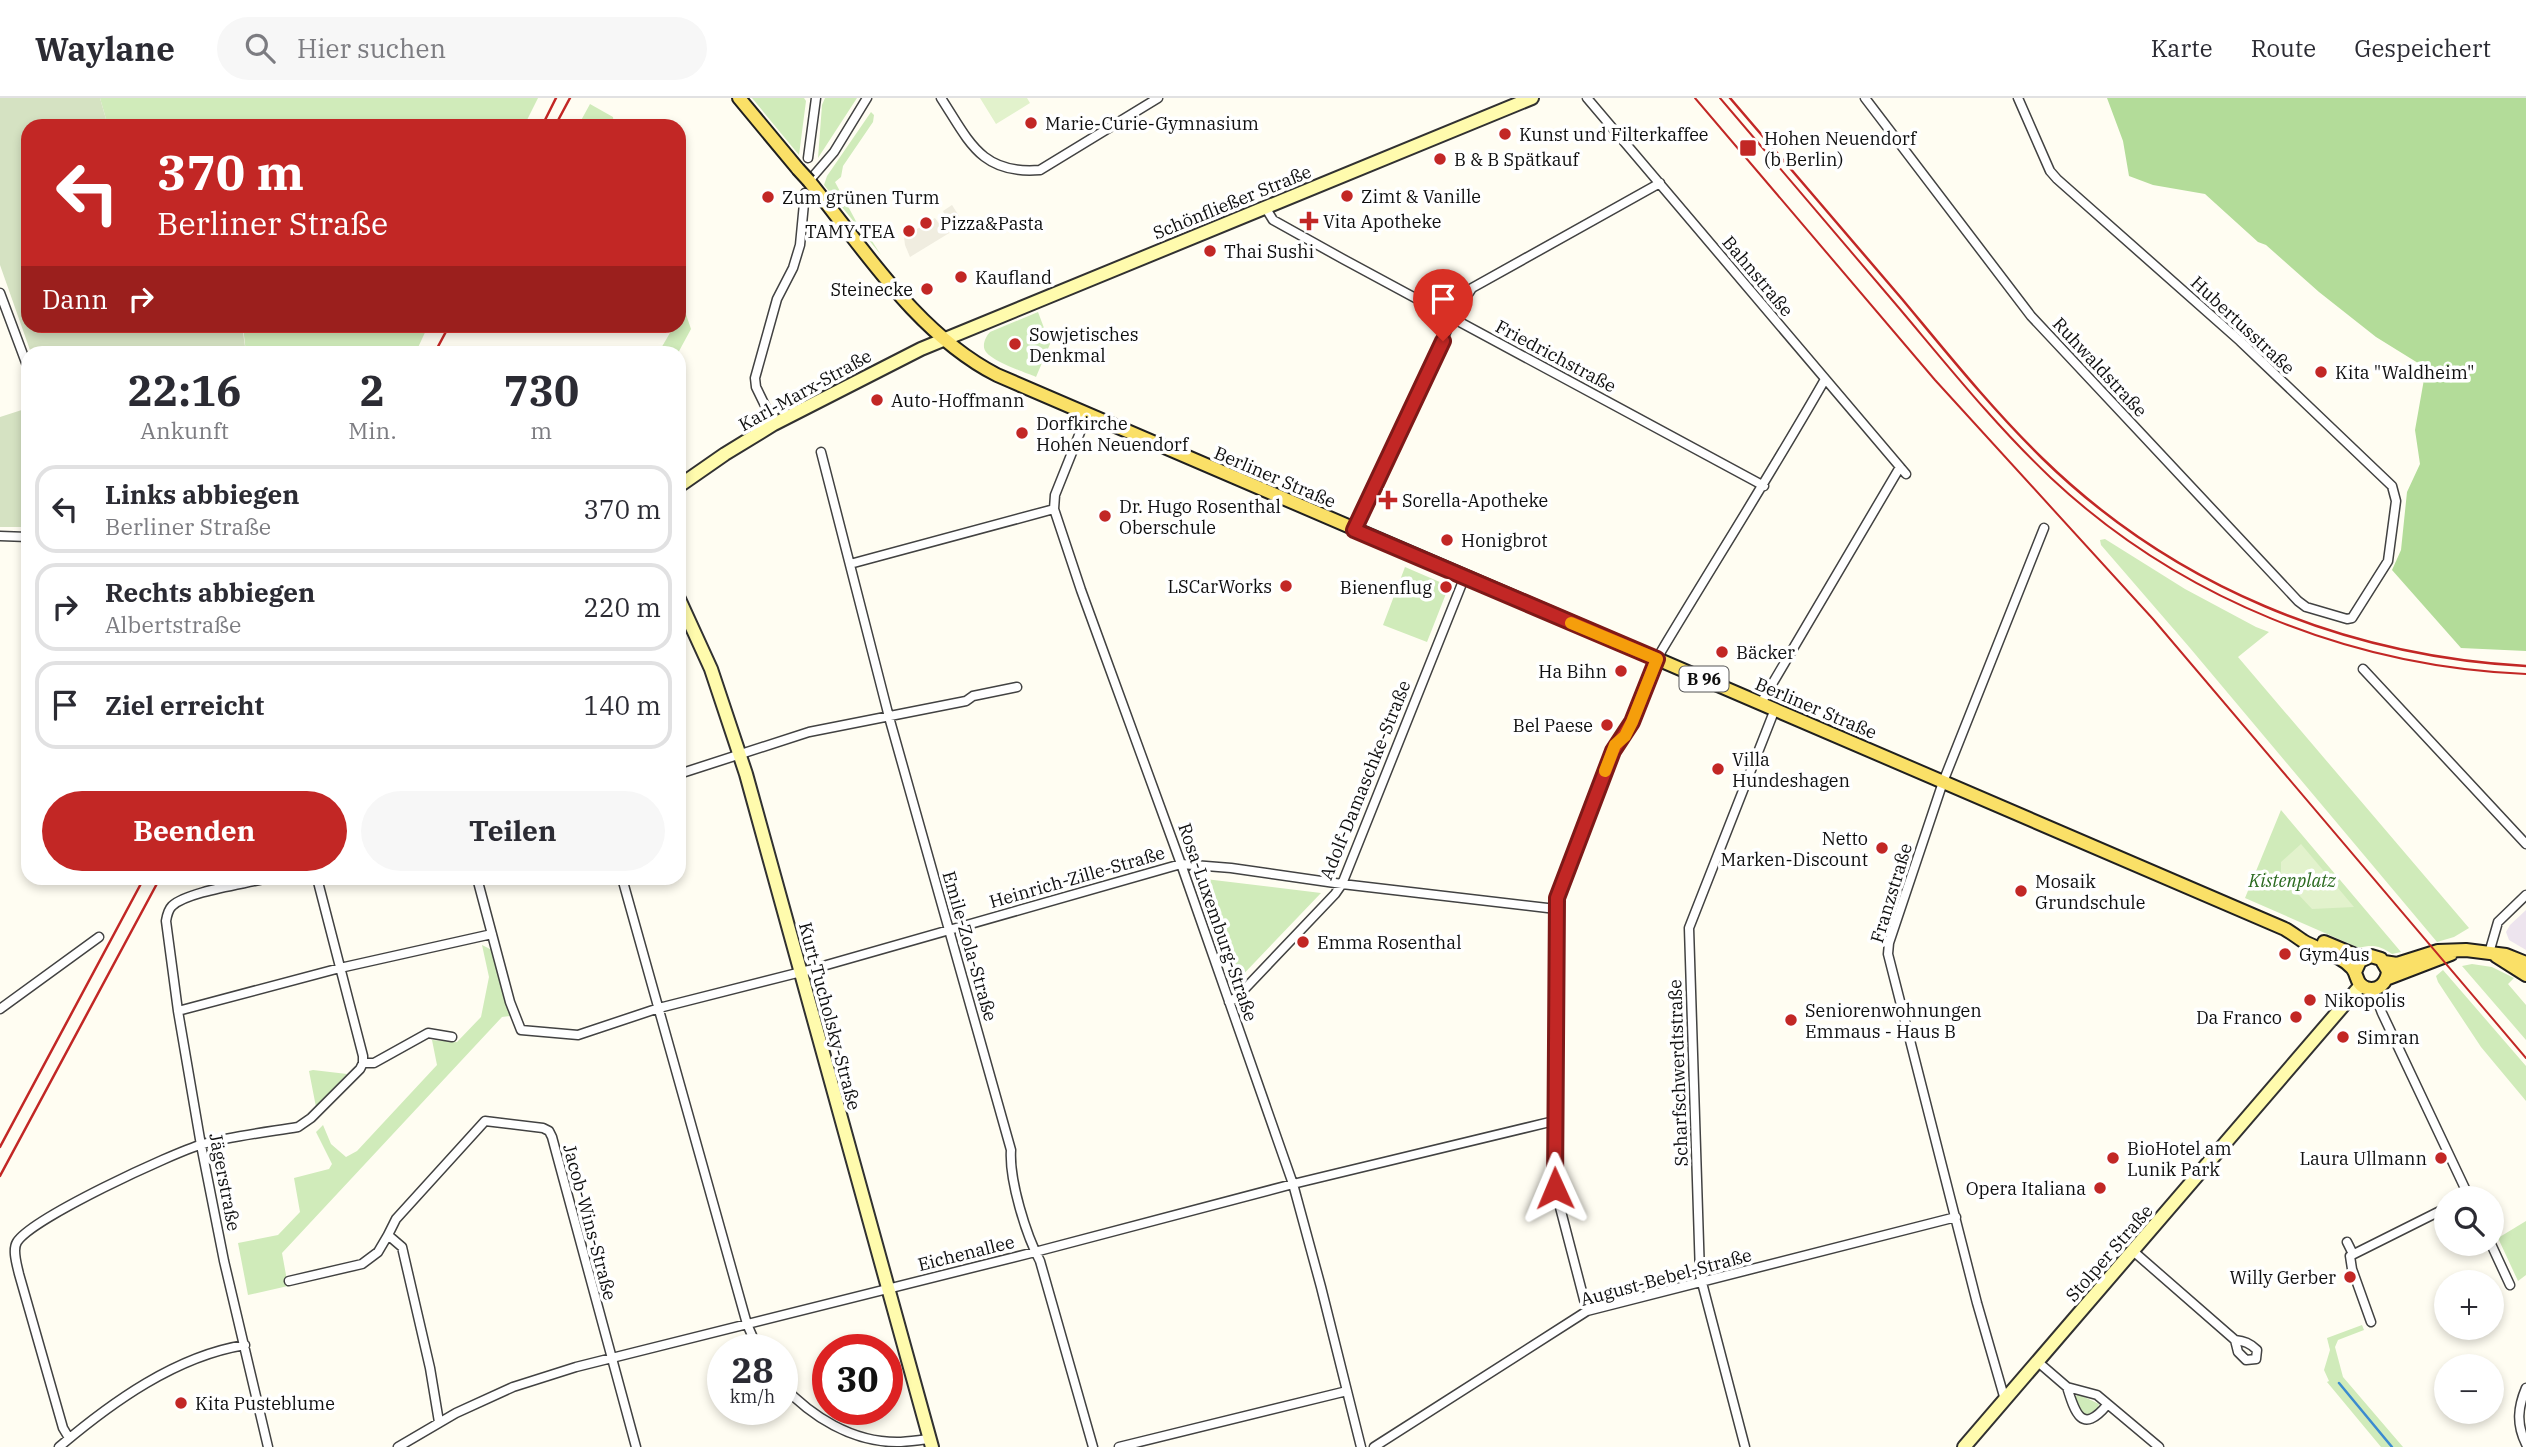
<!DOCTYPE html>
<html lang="de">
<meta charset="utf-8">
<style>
:root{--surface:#fff;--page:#f7f7f7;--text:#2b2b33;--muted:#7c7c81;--line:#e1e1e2;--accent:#c22725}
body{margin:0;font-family:"IBM Plex Serif",serif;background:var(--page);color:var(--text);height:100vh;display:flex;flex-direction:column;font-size:26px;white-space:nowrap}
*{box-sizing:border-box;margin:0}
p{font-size:23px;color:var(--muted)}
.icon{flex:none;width:38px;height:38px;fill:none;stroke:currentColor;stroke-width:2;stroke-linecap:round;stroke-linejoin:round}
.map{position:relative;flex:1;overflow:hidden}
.details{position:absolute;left:21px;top:248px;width:665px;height:539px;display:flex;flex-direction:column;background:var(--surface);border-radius:21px;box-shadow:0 4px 10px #0003}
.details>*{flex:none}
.top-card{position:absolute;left:21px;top:21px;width:665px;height:214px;border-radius:21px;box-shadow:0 4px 10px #0003;background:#c22725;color:#fff;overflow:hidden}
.tools{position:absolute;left:2434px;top:1088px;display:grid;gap:14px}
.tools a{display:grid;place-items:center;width:70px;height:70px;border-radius:50%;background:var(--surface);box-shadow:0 4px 10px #0003;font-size:35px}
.speed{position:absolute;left:707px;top:1236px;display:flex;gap:14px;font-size:35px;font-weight:700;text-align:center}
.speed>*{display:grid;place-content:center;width:91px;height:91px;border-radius:50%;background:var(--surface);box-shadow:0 4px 10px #0003;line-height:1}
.speed small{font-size:18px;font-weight:400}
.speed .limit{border:10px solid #d22;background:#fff;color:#111}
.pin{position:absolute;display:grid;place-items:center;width:60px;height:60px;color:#fff;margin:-72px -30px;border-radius:50% 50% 50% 0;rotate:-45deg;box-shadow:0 0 7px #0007}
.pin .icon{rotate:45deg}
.me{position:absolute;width:77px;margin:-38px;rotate:359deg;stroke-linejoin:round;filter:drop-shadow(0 0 5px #0008)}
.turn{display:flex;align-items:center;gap:24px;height:147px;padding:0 21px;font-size:32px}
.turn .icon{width:91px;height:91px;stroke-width:2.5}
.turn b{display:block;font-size:49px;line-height:60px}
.then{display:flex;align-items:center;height:66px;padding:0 21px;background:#0003;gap:14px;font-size:26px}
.eta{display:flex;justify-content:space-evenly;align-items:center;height:119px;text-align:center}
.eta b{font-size:42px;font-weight:700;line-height:49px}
.cta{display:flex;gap:14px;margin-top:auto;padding:14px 21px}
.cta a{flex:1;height:80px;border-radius:42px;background:var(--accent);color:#fff;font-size:28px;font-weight:700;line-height:80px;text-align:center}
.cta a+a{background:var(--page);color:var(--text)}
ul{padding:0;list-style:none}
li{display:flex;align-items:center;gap:21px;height:88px;margin:0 14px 10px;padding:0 7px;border:4px solid var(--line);border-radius:21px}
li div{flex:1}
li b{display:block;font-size:26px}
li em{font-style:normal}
header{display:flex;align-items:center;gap:42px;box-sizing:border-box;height:98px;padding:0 35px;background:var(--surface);border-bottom:2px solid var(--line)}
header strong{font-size:33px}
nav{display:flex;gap:38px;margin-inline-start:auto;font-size:24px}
.search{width:490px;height:63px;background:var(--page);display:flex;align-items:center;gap:18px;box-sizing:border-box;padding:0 24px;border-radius:38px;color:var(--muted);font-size:26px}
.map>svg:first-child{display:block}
.industrial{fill:#ede4ee}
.green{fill:#d0ebba}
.forest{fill:#b3dc99}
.cemetery{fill:#d5e2c2}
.pitch{fill:#e2f2cc}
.plaza{fill:#f0ede0}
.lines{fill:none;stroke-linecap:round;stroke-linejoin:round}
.stream{stroke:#3b8bcf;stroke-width:2.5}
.street-casing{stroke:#424242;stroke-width:11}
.secondary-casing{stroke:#313131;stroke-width:16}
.primary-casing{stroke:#202020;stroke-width:16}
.street{stroke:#fff;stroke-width:8}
.secondary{stroke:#fffbad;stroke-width:12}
.primary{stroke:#fae067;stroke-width:12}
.tram{stroke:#c22725;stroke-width:2}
.rail{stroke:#c22725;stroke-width:2.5}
.primary-bridge-casing{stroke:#202020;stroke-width:16;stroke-linecap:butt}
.primary-bridge{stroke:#fae067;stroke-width:12}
.route-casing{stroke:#7e1918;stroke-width:18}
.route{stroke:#c22725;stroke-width:12}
.slow{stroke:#f59e0b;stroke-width:12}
.poi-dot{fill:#c22725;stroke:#fff;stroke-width:2.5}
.labels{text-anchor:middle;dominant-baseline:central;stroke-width:7;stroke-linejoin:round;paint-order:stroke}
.shield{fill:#fff;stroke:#575757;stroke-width:2}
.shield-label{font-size:16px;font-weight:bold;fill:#0f0f0f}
.poi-label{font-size:18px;fill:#0f0f0f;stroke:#fff;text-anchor:start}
.street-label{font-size:18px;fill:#0f0f0f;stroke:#fff}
.park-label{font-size:18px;font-style:italic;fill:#29691e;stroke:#fff}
</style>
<header>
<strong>Waylane</strong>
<div class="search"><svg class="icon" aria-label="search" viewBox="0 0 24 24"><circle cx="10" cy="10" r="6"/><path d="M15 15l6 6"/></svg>Hier suchen</div>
<nav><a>Karte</a><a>Route</a><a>Gespeichert</a></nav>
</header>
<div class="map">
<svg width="2526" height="1349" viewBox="0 0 2526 1349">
<rect width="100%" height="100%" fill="#fffdf2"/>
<!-- industrial -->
<path class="industrial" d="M2526,812V852L2509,842L2506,834L2510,827Z"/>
<!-- green -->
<path class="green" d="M100,0H538L524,28H108Z
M752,0H804L806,3L799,57Z
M825,0H857L818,60L822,7Z
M590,6L613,19L614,28H578Z
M871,14L874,17L873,24L843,68L841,79L835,84L858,127L861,126L881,157L824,87L827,78Z
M679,196L691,231L678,255H666L660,252L674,228H679Z
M1038,214L1050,246L1036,279C1024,274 994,264 986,254C981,248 986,238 990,234Z
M243,228H428L415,256L246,255Z
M2105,441L2185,491L2256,529L2269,534L2238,559L2469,830L2454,839L2437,844L2190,550L2101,447L2100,442Z
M1405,469L1449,488L1427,544L1383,527Z
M2281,712L2401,854L2392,856C2380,848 2373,846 2359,850L2245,800Z
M1197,780L1321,795L1234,886L1230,876L1237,873L1232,860L1226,862Z
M482,847L492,852L510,918L502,919L282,1155L288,1188L248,1197L238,1145L278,1137L300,1114L294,1080L329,1071L332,1066L316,1034L323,1027L331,1046L346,1059L357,1053L437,967L432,942L457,944L481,919L489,879Z
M2472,866L2492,869L2514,880L2508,886L2526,907V942L2462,868Z
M2443,872L2526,968V1003L2481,949L2438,884L2436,878Z
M313,972L347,976L316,1009L309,973Z
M2526,1123V1177L2518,1183L2498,1140Z
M2362,1227L2364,1232L2338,1242L2335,1249L2343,1279L2403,1349H2381L2327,1284L2329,1283L2324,1272L2330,1252L2327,1240Z
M2078,1296L2099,1306L2097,1312L2088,1319L2081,1316L2074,1300Z"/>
<!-- forest -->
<path class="forest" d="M2107,0H2526V553L2461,550L2392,472L2401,452L2407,394L2420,366L2415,332L2426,270L2376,239L2319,194L2266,147L2258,144L2205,96L2153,87L2129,78L2123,43Z"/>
<!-- cemetery -->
<path class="cemetery" d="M0,0H100L108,28H28V228H242L246,255H31L0,167Z
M28,310V429H0V319Z"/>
<!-- pitch -->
<path class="pitch" d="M980,0H1027L1030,5L996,26Z
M2301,746L2354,809L2312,811L2281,778V764Z"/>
<!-- plaza -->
<path class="plaza" d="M952,107L964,126L910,159L905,147L904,139L935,120L940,127L948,123L943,113Z"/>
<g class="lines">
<!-- stream -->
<path class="stream" d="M2339,1285L2392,1349"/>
<defs>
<path id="street" d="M941,0C969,43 981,77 1040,72L1158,0
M1587,0L1906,376
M1865,0L2031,218L2298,503L2306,509L2347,521L2352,520L2388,463L2396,403L2392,388L2240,243L2057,81L2050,73L2018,0
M808,60L816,0
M809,83L834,54L867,0
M1265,109L1273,122L1343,161L1764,388
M0,195L28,270
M1087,317L1055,397L1054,411L1081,492L1181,766L1293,1086L1321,1189L1361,1349
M774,326L756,289L755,280L777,201L793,170L800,147L805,95
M821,354L889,619L1011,1052C1009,1082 1026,1137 1040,1163L1093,1349
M1354,432L1413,309L1452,221L1472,190L1660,85
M0,438L28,439
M850,466L1054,411
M2363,571L2526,746
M1761,605L1900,369
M679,676L809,634L966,603L973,598L1017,589
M477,780L510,904L521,932L578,937L659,910L809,872L1181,766L1231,770L1342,786L1556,811
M622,780L747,1226L758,1251
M2489,855L2498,824L2526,797
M2373,891L2382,915L2470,1101
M1229,904L1237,899L1335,796L1342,786L1465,478
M0,911L99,839
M178,913L340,870L492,836
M363,965H374L428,935L452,939
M2347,1144L2353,1156
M2491,1146L2510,1187
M2133,1153L2235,1242L2238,1254L2246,1262L2256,1261L2257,1252C2250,1245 2244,1243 2235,1242
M289,1183L362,1166L378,1154L388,1137
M1587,1213L1555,1090L1556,811L1557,800L1573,754L1615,647C1641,623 1644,582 1662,552C1716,462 1772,374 1824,283
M2371,1224L2352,1171L2350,1158L2446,1110
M2038,1264L2067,1289L2097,1297L2159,1349
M782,1287C812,1319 852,1344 897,1344C907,1344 919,1342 930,1341
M2067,1289C2075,1315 2082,1337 2107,1307
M2526,1290C2518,1309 2516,1326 2526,1346
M2005,1302L1977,1205L1888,856L1889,845L1943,684L2044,430
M439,1324L430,1270L402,1149L388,1137L396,1121L485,1023L543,1030L549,1033L552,1039L636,1349
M69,1340L63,1330L19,1176C17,1167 12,1152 17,1144C32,1120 172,1055 203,1046C233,1038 267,1034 298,1029L311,1020L360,971L363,965V958L317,780
M59,1349C112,1304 176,1258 245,1247
M268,1349L224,1163L201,1047L178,913L166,823C167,817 168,812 172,808C188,793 246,786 268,780
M398,1349L456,1315L513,1289L576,1269L1035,1154L1293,1086L1554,1023
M1119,1349L1347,1293
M1374,1349L1587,1213L1956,1119
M1745,1349L1700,1177L1689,830L1775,611"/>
<path id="secondary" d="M679,388L725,356L774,326L921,251L1532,0
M679,501L711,571L746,676L932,1349
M1964,1349L2361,887"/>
<path id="primary" d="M739,0L798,71
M809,83C864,151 917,236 997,277L2285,831C2292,835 2297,839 2303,843C2318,852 2339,856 2351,869C2358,875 2355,886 2366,890C2379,894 2387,884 2388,873L2381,861L2371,858L2360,863L2355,874
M2324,844L2355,857L2366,859
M2496,858L2526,877
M2384,864L2397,866L2438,853L2466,852L2506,857L2526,865
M2386,881L2451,856"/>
</defs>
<!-- street casing -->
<use href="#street" class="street-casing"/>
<!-- secondary casing -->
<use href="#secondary" class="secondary-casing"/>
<!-- primary casing -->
<use href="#primary" class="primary-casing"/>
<!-- street -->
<use href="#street" class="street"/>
<!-- secondary -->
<use href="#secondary" class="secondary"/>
<!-- primary -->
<use href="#primary" class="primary"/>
<!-- tram -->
<path class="tram" d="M1695,0L1935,282L2153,521L2526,960
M1720,0C1780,70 1840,140 1899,210C1948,268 1996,328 2051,380C2179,500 2351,569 2526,576"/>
<!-- rail -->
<path class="rail" d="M1730,0C1787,67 1845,134 1902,201C1947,255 1991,310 2042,360C2173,488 2344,558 2526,568
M542,28L556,0
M555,28L570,0
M434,256L449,228
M0,1049L144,780
M0,1078L160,780"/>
<defs>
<path id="primary-bridge" d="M798,71L809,83"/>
</defs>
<!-- primary-bridge casing -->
<use href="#primary-bridge" class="primary-bridge-casing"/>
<!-- primary-bridge -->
<use href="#primary-bridge" class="primary-bridge"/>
</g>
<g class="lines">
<defs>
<path id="route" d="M1443,243L1354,432L1657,561L1632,624L1613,653L1557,800L1555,1090"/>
</defs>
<!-- route casing -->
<use href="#route" class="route-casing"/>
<!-- route -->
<use href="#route" class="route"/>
<!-- slow -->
<path class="slow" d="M1571,525L1657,561L1632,624L1625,638L1615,647L1605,673"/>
</g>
<!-- markers -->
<g class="poi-dot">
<circle cx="1031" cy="25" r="7"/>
<circle cx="1505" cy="36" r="7"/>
<rect x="1739" y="41" width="18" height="18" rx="3.5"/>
<circle cx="1440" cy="61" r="7"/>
<circle cx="1347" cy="98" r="7"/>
<circle cx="768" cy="99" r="7"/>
<path d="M1305.5 112.5h7v7h7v7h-7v7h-7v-7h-7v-7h7z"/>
<circle cx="926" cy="125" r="7"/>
<circle cx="909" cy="133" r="7"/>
<circle cx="1210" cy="153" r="7"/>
<circle cx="961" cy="179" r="7"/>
<circle cx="927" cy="191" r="7"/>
<circle cx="1015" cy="246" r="7"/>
<circle cx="2321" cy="274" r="7"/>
<circle cx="877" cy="302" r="7"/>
<circle cx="1022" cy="335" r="7"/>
<path d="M1384.5 391.5h7v7h7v7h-7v7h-7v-7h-7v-7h7z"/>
<circle cx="1105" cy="418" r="7"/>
<circle cx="1447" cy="442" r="7"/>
<circle cx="1286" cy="488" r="7"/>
<circle cx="1446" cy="489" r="7"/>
<circle cx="1722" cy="554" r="7"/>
<circle cx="1621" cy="573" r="7"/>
<circle cx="1607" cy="627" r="7"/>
<circle cx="1718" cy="671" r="7"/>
<circle cx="1882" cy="750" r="7"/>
<circle cx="2021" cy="793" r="7"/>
<circle cx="1303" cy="844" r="7"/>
<circle cx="2285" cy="856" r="7"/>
<circle cx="2310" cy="902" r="7"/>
<circle cx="2296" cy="919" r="7"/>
<circle cx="1791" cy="922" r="7"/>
<circle cx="2343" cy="939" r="7"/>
<circle cx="2113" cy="1060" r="7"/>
<circle cx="2441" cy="1060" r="7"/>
<circle cx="2100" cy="1090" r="7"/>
<circle cx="2350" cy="1179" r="7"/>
<circle cx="181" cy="1305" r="7"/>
</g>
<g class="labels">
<!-- shield labels -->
<rect class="shield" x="1679.5" y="568.5" width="49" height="25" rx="5"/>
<g class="shield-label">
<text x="1704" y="581">B 96</text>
</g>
<!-- poi labels -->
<g class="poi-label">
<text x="1045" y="25">Marie-Curie-Gymnasium</text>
<text x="1519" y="36">Kunst und Filterkaffee</text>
<text x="1764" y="40">Hohen Neuendorf<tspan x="1764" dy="21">(b Berlin)</tspan></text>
<text x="1454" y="61">B &amp; B Spätkauf</text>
<text x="1361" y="98">Zimt &amp; Vanille</text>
<text x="782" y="99">Zum grünen Turm</text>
<text x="1323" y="123">Vita Apotheke</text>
<text x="940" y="125">Pizza&amp;Pasta</text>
<text x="895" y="133" text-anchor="end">TAMY TEA</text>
<text x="1224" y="153">Thai Sushi</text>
<text x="975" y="179">Kaufland</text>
<text x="913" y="191" text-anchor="end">Steinecke</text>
<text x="1029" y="236">Sowjetisches<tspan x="1029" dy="21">Denkmal</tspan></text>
<text x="2335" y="274">Kita "Waldheim"</text>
<text x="891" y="302">Auto-Hoffmann</text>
<text x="1036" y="325">Dorfkirche<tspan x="1036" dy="21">Hohen Neuendorf</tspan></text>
<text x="1402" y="402">Sorella-Apotheke</text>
<text x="1119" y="408">Dr. Hugo Rosenthal<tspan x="1119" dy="21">Oberschule</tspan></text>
<text x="1461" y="442">Honigbrot</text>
<text x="1272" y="488" text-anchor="end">LSCarWorks</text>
<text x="1432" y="489" text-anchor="end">Bienenflug</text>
<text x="1736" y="554">Bäcker</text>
<text x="1607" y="573" text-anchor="end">Ha Bihn</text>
<text x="1593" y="627" text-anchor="end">Bel Paese</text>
<text x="1732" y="661">Villa<tspan x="1732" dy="21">Hundeshagen</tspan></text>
<text x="1868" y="740" text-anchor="end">Netto<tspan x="1868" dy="21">Marken-Discount</tspan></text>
<text x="2035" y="783">Mosaik<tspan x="2035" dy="21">Grundschule</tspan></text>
<text x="1317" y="844">Emma Rosenthal</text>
<text x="2299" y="856">Gym4us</text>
<text x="2324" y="902">Nikopolis</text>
<text x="1805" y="912">Seniorenwohnungen<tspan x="1805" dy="21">Emmaus - Haus B</tspan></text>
<text x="2282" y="919" text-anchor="end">Da Franco</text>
<text x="2357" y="939">Simran</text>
<text x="2127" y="1050">BioHotel am<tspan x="2127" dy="21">Lunik Park</tspan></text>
<text x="2427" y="1060" text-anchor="end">Laura Ullmann</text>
<text x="2086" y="1090" text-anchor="end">Opera Italiana</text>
<text x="2336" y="1179" text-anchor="end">Willy Gerber</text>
<text x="195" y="1305">Kita Pusteblume</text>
</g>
<!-- street labels -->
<g class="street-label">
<text transform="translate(1232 104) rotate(-22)">Schönfließer Straße</text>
<text transform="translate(1758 178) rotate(50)">Bahnstraße</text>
<text transform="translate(2243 227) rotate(43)">Hubertusstraße</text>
<text transform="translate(1556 258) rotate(28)">Friedrichstraße</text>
<text transform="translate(2100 269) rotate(47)">Ruhwaldstraße</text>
<text transform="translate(805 292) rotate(-29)">Karl-Marx-Straße</text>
<text transform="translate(1275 379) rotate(23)">Berliner Straße</text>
<text transform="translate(1816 610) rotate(23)">Berliner Straße</text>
<text transform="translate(1365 682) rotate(-68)">Adolf-Damaschke-Straße</text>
<text transform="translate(1077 779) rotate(-16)">Heinrich-Zille-Straße</text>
<text transform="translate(1891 795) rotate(-73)">Franzstraße</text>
<text transform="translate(1218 824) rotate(71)">Rosa-Luxemburg-Straße</text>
<text transform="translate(970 848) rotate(74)">Emile-Zola-Straße</text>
<text transform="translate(830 918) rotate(75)">Kurt-Tucholsky-Straße</text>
<text transform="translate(1678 975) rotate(-92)">Scharfschwerdtstraße</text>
<text transform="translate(225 1084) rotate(79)">Jägerstraße</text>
<text transform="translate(590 1124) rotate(75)">Jacob-Wins-Straße</text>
<text transform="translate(966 1155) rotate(-14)">Eichenallee</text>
<text transform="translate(2109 1155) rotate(-49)">Stolper Straße</text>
<text transform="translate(1666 1179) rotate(-15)">August-Bebel-Straße</text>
</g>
<!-- park labels -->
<g class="park-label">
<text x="2292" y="782">Kistenplatz</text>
</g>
</g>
</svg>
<div class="tools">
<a><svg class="icon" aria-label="search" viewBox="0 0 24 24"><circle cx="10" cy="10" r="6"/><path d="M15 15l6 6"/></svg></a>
<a>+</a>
<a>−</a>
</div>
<div class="speed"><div>28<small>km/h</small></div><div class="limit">30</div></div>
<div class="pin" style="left:1443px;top:243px;background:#d93025"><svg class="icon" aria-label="arrive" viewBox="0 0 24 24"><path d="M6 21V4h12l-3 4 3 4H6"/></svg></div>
<svg class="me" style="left:1555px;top:1090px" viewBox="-20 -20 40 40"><path d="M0-17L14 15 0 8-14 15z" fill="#c22725" stroke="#fff" stroke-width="4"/></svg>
<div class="top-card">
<div class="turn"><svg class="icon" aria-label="left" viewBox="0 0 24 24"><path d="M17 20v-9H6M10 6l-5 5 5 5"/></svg><div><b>370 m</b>Berliner Straße</div></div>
<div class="then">Dann<svg class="icon" aria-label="right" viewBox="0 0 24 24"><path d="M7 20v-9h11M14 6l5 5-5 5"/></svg></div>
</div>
<section class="details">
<div class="eta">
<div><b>22:16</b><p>Ankunft</p></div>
<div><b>2</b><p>Min.</p></div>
<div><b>730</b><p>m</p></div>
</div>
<ul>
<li><svg class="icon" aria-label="left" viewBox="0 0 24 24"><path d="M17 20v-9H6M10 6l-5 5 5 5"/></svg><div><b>Links abbiegen</b><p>Berliner Straße</p></div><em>370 m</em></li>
<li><svg class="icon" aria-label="right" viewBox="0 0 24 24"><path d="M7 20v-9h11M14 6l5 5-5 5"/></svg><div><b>Rechts abbiegen</b><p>Albertstraße</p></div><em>220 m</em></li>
<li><svg class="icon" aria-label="arrive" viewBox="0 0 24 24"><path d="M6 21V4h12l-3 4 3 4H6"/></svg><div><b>Ziel erreicht</b></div><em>140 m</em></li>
</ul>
<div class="cta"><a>Beenden</a><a>Teilen</a></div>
</section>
</div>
